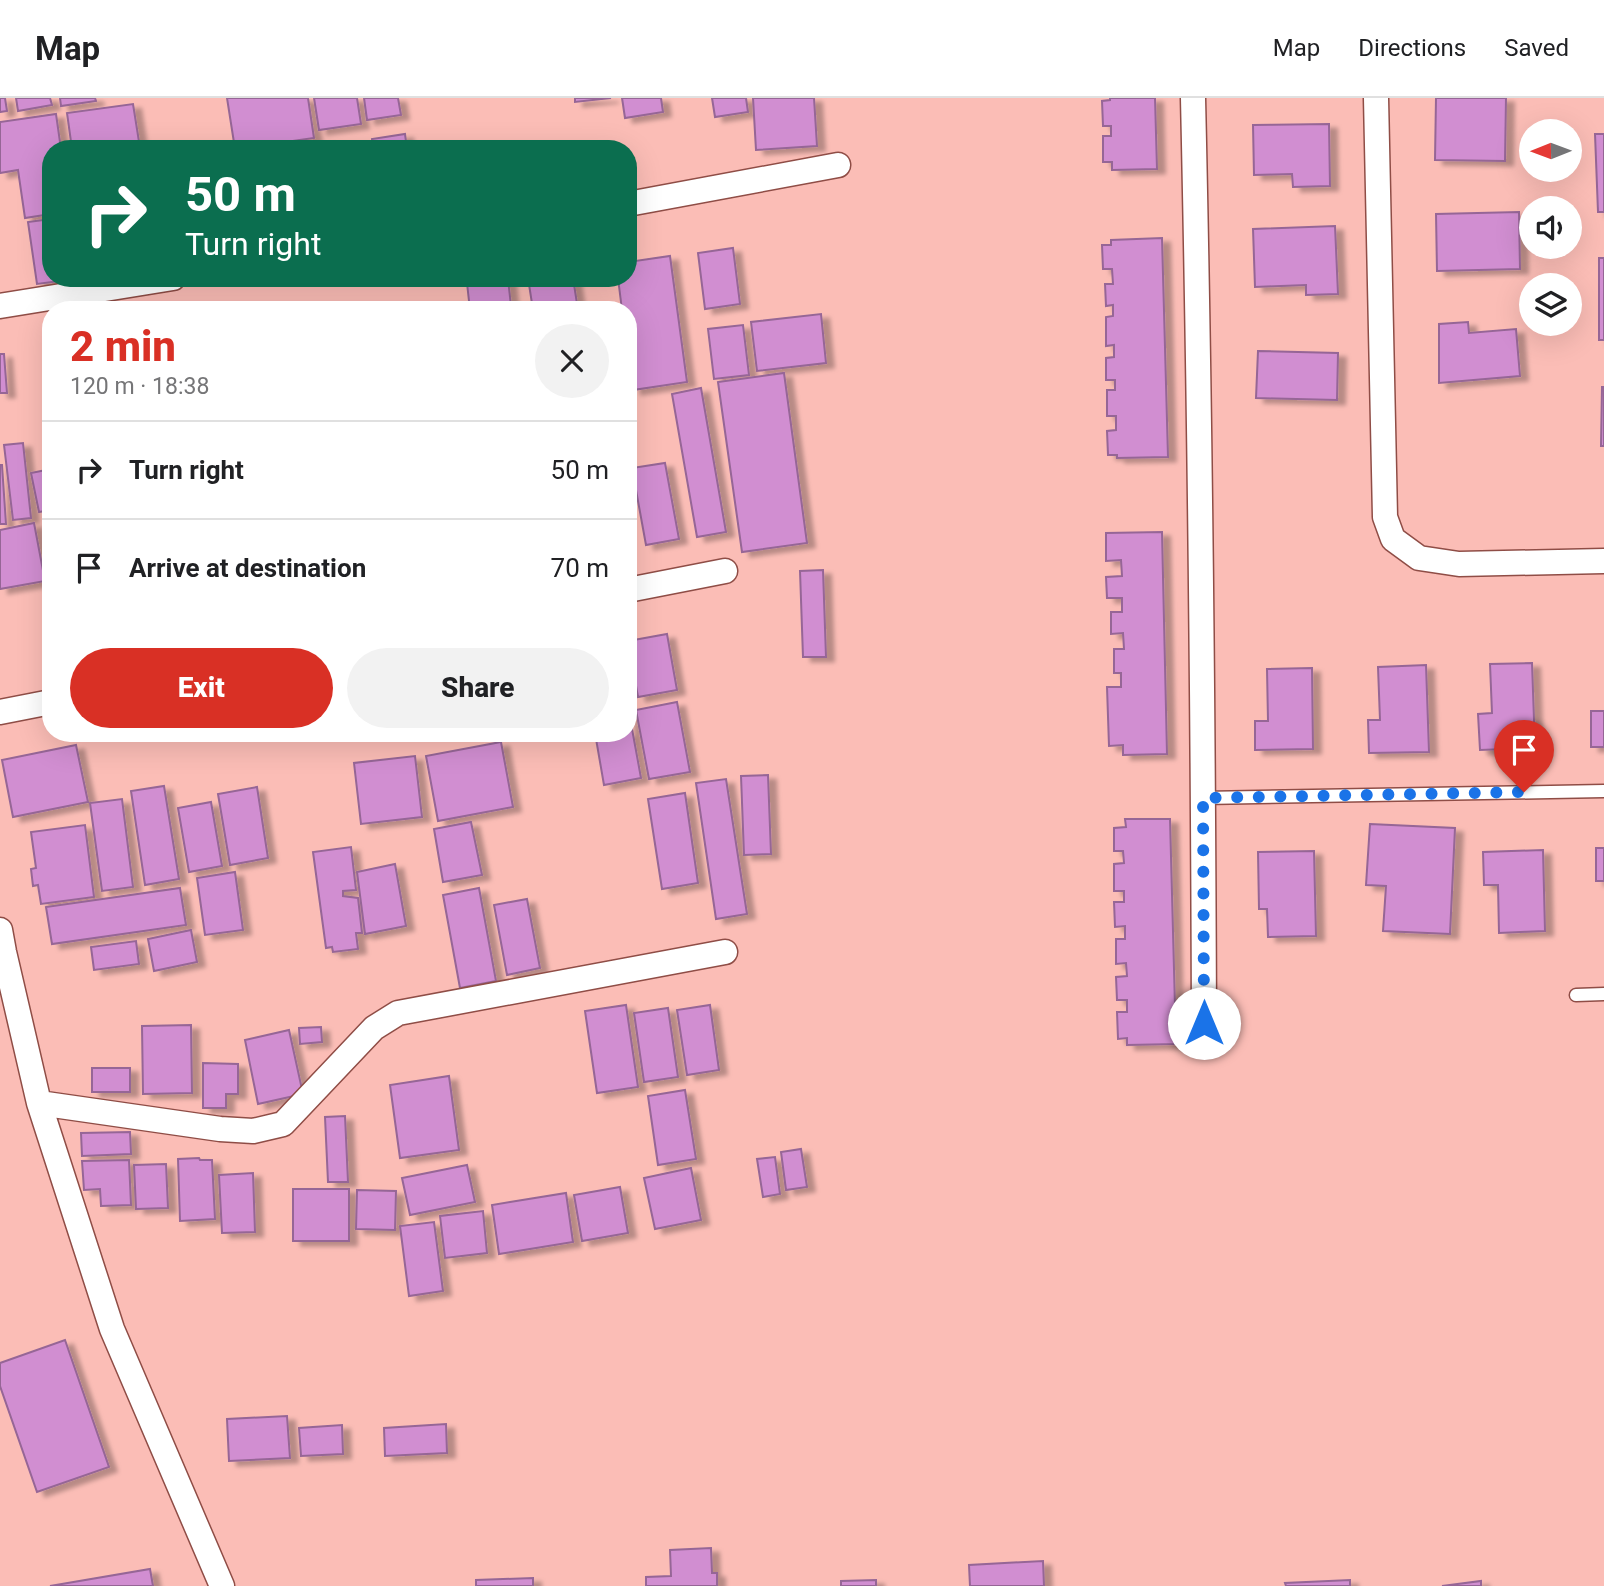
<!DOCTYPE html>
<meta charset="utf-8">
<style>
:root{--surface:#fff;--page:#f2f2f2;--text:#202124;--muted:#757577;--line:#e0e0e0;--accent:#d93025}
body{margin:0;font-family:Roboto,sans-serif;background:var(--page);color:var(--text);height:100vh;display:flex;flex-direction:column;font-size:26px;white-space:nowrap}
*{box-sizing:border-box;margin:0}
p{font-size:23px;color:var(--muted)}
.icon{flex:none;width:38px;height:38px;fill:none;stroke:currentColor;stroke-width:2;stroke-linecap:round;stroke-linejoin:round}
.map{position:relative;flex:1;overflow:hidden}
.panel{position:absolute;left:42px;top:203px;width:595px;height:441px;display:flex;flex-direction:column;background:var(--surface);border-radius:28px;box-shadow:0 7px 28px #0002}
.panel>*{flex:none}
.hud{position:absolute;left:42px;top:42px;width:595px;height:147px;border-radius:28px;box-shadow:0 7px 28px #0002;background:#0b6e4f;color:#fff;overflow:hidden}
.needle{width:46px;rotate:269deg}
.buttons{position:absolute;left:1519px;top:21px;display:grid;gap:14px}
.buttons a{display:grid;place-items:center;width:63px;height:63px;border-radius:50%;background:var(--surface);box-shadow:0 7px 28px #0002;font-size:35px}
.pin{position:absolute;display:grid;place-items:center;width:60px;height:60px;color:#fff;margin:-72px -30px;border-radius:50% 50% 50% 0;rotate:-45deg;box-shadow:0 0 7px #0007}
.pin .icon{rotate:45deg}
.me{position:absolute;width:77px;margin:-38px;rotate:0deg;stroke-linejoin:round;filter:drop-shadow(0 0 5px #0008)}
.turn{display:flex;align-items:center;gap:24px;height:147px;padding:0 28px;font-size:32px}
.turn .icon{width:91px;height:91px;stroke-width:2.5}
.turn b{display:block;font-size:49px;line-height:60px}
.round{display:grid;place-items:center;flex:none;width:74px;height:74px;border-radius:37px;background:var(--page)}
.head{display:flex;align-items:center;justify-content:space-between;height:119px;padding:0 28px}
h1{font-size:42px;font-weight:800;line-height:52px;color:var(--accent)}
.primary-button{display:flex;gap:14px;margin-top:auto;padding:14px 28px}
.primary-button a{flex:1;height:80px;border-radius:42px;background:var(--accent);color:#fff;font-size:28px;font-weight:800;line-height:80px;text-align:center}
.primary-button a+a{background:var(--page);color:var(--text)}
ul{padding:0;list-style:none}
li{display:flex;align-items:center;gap:21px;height:98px;padding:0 28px;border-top:2px solid var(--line)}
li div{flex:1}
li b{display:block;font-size:26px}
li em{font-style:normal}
header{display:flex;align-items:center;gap:42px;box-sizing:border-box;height:98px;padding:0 35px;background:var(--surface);border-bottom:2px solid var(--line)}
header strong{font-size:33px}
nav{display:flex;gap:38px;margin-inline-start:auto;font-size:24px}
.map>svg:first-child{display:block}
.building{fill:#d18ed1;stroke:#966696;stroke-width:2;filter:url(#shadow)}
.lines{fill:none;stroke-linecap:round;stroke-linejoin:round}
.service-casing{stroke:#8f4d46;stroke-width:15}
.minor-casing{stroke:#8f4d46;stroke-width:27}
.service{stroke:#fff;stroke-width:12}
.minor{stroke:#fff;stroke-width:24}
.route{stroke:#1a73e8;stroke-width:12;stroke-dasharray:0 21.6}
</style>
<header>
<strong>Map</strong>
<nav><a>Map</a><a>Directions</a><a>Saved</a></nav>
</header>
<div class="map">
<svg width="1604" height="1488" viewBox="0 0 1604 1488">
<defs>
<filter id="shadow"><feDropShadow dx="8" dy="4.5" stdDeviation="2" flood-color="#0004"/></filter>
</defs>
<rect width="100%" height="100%" fill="#fbbdb6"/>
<!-- building -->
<path class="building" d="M0,0H5L7,13L0,14Z
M16,0H50L52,7L18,13Z
M60,0H95L96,3L61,8Z
M227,0H308L314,40L235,51Z
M314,0H357L361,26L319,32Z
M364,0H398L401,17L367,22Z
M575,0H611L575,4Z
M622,0H661L663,14L625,20Z
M712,0H746L748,14L715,19Z
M753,0H814L817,48L756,52Z
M1110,0H1155L1157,71L1112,72V64H1103V38H1111V28H1103L1102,3L1110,2Z
M1436,0H1506L1505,63L1435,62Z
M133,6L140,50L72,51L67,15Z
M56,16L61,51H51V116L25,120L18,72L0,75V24Z
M1329,26L1330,88L1293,89L1292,76L1254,77L1253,27Z
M405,36L407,51H373L372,41Z
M1595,36H1604V114H1598Z
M1519,114L1520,171L1437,173L1436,116Z
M51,121V180L75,181L37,186L28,124Z
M1335,128L1338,196L1306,197V187L1255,189L1253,131Z
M1162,140L1168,359L1117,360V357H1108L1107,333L1116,332V318H1107V292H1115V282H1106V260L1114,259V247L1106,248V219L1113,218V207L1106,208L1105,186H1113L1112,171H1103L1102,147H1111V142Z
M733,150L740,206L705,211L698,155Z
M670,158L687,284L633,292L628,256V212H622L618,180H628V164Z
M1599,160H1604V242H1599Z
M528,180H573L578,212H533Z
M508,181L511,208L470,212L467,185Z
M821,216L826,265L757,273L751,224Z
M1468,224L1469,235L1516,231L1520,278L1439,285V226Z
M743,227L749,277L714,281L708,231Z
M1258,253L1338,255L1337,302L1256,300Z
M0,256H4L7,295H0Z
M784,275L807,445L742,454L718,284Z
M1602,289H1604V348H1601Z
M701,290L726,434L697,439L672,296Z
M23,345L31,420L13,422L4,347Z
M665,365L679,441L646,447L632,370Z
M0,367H2L6,426H0Z
M51,371V412L39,414L31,375Z
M34,425L45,483L0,491V432Z
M1162,434L1167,656L1123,657V647L1109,648L1107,589H1121V575H1114V551H1124L1123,535L1111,536V514H1122V500H1107L1106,479L1122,478L1121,462L1106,463V435Z
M823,472L826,559H803L800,473Z
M667,536L677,592L638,599L628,543Z
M1532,565L1535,650L1480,652L1478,616L1492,615L1490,566Z
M1426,567L1429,654L1369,655L1368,622H1380L1378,569Z
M1312,570L1313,651L1255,652V623H1268L1267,571Z
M677,604L690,674L649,681L636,612Z
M628,609L641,680L604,687L595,635H628Z
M1591,613H1604V649H1591Z
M501,644L513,709L438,723L426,658Z
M76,647L88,704L13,719L2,662Z
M415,658L422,719L361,726L354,665Z
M768,677L771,756L744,757L741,678Z
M726,681L747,816L716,821L696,685Z
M164,688L179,781L145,787L131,693Z
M257,689L268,760L230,767L218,696Z
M685,695L698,785L662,791L648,701Z
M122,701L133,789L102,793L90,705Z
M211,704L222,768L189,774L178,710Z
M1125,721H1170L1176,946L1127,947V940L1118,941L1117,914H1127V902H1117L1116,879L1127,878L1126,865L1116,866V841H1125V828L1115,829L1114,804H1124V793H1114V766L1124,765L1123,753H1114V730L1126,729Z
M471,724L482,777L443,784L434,731Z
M1370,726L1455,730L1450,836L1383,833L1386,788L1366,787Z
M85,727L94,799L41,806L38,787L33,788L31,771L36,770L31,734Z
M351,749L356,792L343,793V798L358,800L362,835H356L358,851L333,854L332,849L326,850L313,754Z
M1596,750H1604V783H1596Z
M1543,752L1545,833L1499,835L1498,787H1484L1483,754Z
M1314,753L1316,838L1268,839L1267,811H1259L1258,754Z
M395,766L406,828L365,836L357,774Z
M235,774L243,832L205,837L197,780Z
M180,790L186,827L52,846L46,809Z
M479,790L496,883L460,890L443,797Z
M527,801L540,870L507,877L494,807Z
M191,832L197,864L154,873L148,841Z
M136,843L139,866L94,872L91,849Z
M626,907L638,989L597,995L585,913Z
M710,907L719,972L687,977L677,912Z
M668,910L678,979L644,984L634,915Z
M191,927L192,995L143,996L142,928Z
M321,929L322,944L300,946L299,930Z
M289,932L303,996L258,1006L245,942Z
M203,965L238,966V996H226V1010H203Z
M92,970H130V994H92Z
M449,978L459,1052L400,1060L390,987Z
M685,992L696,1061L658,1067L648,998Z
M345,1018L348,1084H328L325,1019Z
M130,1034L131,1056L82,1058L81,1035Z
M801,1051L807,1089L786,1092L781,1054Z
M775,1059L780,1096L763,1099L757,1061Z
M199,1060L200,1062H212L215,1121L180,1123L178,1061Z
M129,1062L131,1107L101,1108L100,1091L84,1092L82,1063Z
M166,1066L168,1110L136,1111L134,1067Z
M467,1067L475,1104L410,1117L402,1080Z
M691,1070L701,1122L655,1131L644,1080Z
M253,1075L255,1134L222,1135L219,1077Z
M620,1089L628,1135L582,1143L574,1097Z
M293,1091H349V1143H293Z
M357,1092L396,1093L395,1132L356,1131Z
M566,1095L573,1144L499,1156L492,1107Z
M483,1113L487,1155L445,1160L440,1118Z
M434,1124L443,1193L409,1198L400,1128Z
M65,1242L109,1369L37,1394L0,1288V1265Z
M287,1318L290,1360L229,1363L227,1321Z
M446,1326L447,1355L385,1358L384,1330Z
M342,1327L343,1356L301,1358L299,1330Z
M711,1450L712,1475H717V1488H646V1479L671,1478L670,1452Z
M1043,1463L1044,1488H970L969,1467Z
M150,1471L153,1488H50Z
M533,1480V1488H476V1482Z
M876,1482V1488H841V1483Z
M1350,1482V1488H1286L1285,1485Z
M1481,1483V1488H1442Z"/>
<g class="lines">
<defs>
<path id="service" d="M1203,700L1604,693
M1576,897L1604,896"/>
<path id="minor" d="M1193,0C1200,308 1203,616 1204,925
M1376,0L1385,419L1393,441L1419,460L1459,466L1604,463
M628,106L838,67
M0,208L173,180
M628,492L725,473
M0,614L51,604
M0,832L4,854L39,1005L112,1231L222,1488
M39,1005L220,1031L253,1033L283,1026L374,930L398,915L725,854"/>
</defs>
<!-- service casing -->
<use href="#service" class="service-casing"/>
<!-- minor casing -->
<use href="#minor" class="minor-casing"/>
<!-- service -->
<use href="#service" class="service"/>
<!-- minor -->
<use href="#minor" class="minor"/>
</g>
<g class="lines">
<!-- route -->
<path class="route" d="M1204,925L1203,700L1524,694"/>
</g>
</svg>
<div class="buttons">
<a><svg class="needle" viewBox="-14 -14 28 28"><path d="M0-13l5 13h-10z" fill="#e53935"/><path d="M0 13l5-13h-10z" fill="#757577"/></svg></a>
<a><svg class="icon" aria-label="sound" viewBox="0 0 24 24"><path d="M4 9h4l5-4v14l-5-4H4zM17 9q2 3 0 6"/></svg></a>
<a><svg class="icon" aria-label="layers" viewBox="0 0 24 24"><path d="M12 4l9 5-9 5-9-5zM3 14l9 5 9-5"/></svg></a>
</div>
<div class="pin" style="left:1524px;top:694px;background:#d93025"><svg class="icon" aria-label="arrive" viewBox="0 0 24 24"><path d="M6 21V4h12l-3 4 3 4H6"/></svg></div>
<svg class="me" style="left:1204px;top:925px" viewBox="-20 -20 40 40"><circle r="19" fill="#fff"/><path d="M0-13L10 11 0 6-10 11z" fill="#1a73e8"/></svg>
<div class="hud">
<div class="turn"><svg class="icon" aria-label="right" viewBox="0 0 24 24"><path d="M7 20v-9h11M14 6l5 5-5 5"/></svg><div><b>50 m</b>Turn right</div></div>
</div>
<section class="panel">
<div class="head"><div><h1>2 min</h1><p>120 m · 18:38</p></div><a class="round"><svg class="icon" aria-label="close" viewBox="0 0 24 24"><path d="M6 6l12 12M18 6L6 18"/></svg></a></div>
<ul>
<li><svg class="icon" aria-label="right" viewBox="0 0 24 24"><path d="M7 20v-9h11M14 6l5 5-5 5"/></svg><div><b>Turn right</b></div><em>50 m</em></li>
<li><svg class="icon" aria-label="arrive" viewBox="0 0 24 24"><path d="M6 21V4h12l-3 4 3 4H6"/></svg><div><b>Arrive at destination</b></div><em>70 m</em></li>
</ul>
<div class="primary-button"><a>Exit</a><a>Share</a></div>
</section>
</div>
